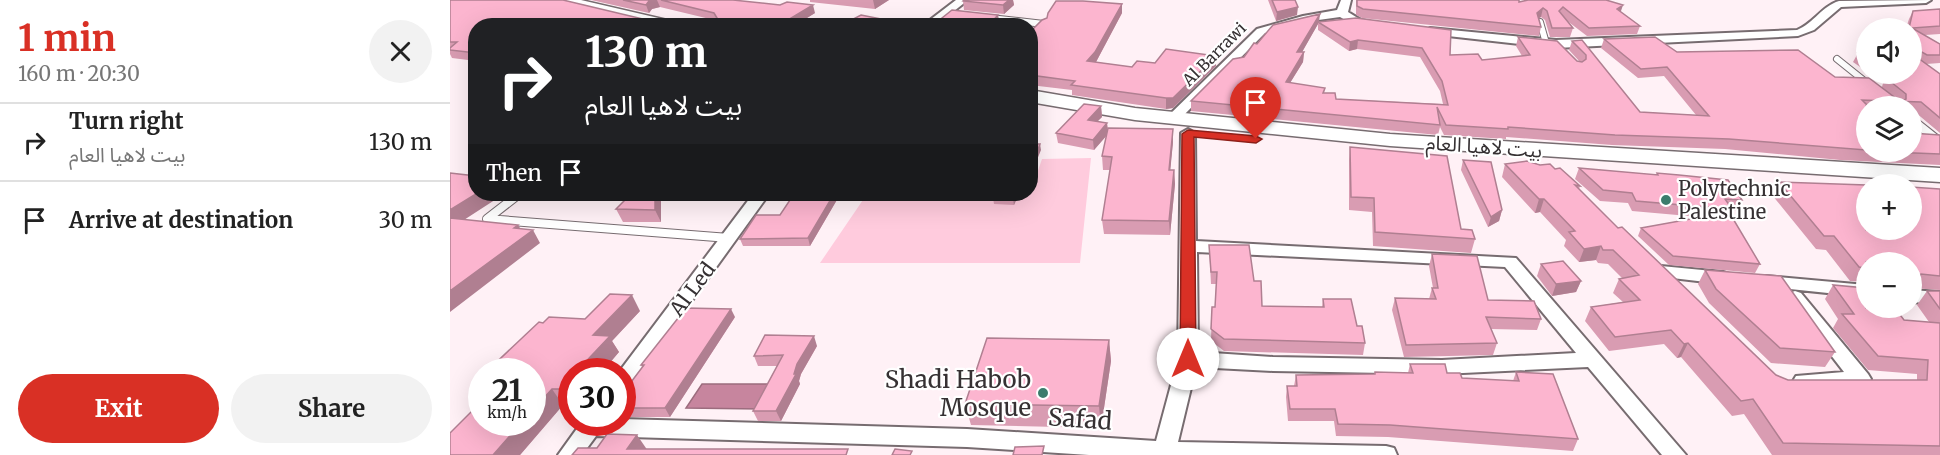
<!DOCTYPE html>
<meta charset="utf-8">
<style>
:root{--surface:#fff;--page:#f2f2f2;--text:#222;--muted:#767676;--line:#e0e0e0;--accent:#d93025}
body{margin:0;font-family:Merriweather,"Noto Sans Arabic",serif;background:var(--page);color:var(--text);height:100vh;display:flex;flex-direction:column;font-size:22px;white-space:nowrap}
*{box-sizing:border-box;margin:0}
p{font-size:20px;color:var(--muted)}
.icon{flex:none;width:33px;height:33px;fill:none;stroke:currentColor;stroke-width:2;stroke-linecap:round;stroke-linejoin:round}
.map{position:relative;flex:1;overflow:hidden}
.panel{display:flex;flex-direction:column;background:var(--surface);width:450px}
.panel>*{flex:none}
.guide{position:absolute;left:18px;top:18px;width:570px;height:183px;border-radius:24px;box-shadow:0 6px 24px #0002;background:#202124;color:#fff;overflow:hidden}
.buttons{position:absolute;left:1406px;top:18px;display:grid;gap:12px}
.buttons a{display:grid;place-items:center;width:66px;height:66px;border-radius:50%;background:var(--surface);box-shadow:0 6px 24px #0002;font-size:30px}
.speed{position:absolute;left:18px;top:358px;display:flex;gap:12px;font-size:30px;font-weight:700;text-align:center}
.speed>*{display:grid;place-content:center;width:78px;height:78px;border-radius:50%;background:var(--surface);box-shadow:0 6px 24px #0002;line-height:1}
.speed small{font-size:15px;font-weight:400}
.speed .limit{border:9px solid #d22;background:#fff;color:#111}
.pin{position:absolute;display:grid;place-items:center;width:51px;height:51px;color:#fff;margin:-62px -26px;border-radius:50% 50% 50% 0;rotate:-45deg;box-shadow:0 0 6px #0007}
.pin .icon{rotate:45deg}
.me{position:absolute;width:66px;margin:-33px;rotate:0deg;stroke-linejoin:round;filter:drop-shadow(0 0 4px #0008)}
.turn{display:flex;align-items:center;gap:21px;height:126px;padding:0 18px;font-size:27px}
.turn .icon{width:78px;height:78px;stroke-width:2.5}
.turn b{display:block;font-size:42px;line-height:51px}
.then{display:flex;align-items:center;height:57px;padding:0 18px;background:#0003;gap:12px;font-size:22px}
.round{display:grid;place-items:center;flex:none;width:63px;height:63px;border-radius:32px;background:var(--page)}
.head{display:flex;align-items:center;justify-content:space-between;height:102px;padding:0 18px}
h1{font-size:36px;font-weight:700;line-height:45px;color:var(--accent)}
.action{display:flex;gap:12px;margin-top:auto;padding:12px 18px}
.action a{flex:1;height:69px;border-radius:36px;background:var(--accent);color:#fff;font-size:24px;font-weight:700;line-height:69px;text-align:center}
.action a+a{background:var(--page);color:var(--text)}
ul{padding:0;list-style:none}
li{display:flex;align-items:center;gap:18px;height:78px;padding:0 18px;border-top:2px solid var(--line)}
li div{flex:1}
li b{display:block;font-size:22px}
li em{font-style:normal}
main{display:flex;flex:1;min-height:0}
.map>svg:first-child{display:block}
.green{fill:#ffcbdd}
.water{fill:#c7859e;stroke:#9c6c7e;stroke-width:1.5}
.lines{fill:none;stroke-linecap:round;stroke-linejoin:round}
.service-far1-casing{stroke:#776c70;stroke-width:8}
.service-casing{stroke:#776c70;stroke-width:10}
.minor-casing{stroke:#776c70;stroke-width:4}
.secondary-casing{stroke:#776c70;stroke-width:3}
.service-far1{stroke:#fff;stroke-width:6}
.service{stroke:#fff;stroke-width:8}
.minor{fill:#fff;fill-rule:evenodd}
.secondary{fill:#fff;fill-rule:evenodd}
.wall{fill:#d99cb2;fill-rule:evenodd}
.shaded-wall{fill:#b07f91}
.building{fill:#fcb5cf;stroke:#b07f91;stroke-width:1.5}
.route{fill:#d93025;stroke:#8d1f18;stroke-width:1.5}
.poi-dot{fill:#3b7c6c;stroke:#fff;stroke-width:2}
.labels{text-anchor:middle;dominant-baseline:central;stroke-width:4.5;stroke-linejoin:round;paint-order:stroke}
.far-street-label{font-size:16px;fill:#363133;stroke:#fff}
.street-label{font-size:20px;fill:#363133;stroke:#fff}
.poi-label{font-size:20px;fill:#363133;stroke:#fff;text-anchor:start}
.near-poi-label{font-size:24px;fill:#363133;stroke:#fff;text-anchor:end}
.near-street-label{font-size:24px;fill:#363133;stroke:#fff}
</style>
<main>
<section class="panel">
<div class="head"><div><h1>1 min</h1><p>160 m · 20:30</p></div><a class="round"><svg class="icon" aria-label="close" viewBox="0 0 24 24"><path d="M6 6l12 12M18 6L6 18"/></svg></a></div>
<ul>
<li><svg class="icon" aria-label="right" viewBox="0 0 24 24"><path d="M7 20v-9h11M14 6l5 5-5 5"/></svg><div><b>Turn right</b><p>بيت لاهيا العام</p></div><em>130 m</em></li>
<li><svg class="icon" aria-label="arrive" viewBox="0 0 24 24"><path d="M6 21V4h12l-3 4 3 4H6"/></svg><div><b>Arrive at destination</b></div><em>30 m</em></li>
</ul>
<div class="action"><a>Exit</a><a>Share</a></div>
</section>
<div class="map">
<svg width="1490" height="455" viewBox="0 0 1490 455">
<rect width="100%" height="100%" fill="#fff1f6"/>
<!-- green -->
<path class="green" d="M641,158L630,263H370L417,194H580L592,159Z"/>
<!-- water -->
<path class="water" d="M252,384H323L310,409L236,408Z"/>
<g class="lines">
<defs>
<path id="service-far1" d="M540,18L594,24
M1090,22L1096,43
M1387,59L1417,83"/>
<path id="service" d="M1461,119L1490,142
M69,194L37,219L279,238"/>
<path id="minor" d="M506,0H518L485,26H472Z
M891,0H901L898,12L911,20L926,23V27L904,25L890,17L854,22L815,33L727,122H717L715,119L807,29L853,16L887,10Z
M1481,0L1476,3L1391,7L1364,30L1348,36L1106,48L980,34L974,31L980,28L1106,40L1347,30C1364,23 1372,6 1389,1Z
M738,129L745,133L746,241L1066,258L1236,455H1212L1138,367L992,374L823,371L746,367L728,442L936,446L944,448L947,455H639L517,447L146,436L132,455H108L131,423H172V419L517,429L706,441L728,359L731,133ZM747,252L1055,267L1126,353L992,360L823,357L748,352Z
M303,194H319L179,388L172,391V372H169Z
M1211,266L1273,272L1279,274L1282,278L1279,282L1273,284L1205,276L1202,272L1205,268Z
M1316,276L1416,285V297L1310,286L1307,282L1310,278Z
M1461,290L1490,292V304L1461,302Z
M1345,291L1351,293L1418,374L1421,379L1418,384L1353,389L1346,386L1343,381L1346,376L1394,372L1336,297L1339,293Z"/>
<path id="secondary" d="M103,0H131L230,23L232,26H201L106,3Z
M580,90L685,108L940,134L1490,168V182L940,146L685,120L580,102Z"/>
</defs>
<!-- service-far1 casing -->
<use href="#service-far1" class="service-far1-casing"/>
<!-- service casing -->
<use href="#service" class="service-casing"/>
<!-- minor casing -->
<use href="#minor" class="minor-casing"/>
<!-- secondary casing -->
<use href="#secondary" class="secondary-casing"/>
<!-- service-far1 -->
<use href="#service-far1" class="service-far1"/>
<!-- service -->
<use href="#service" class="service"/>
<!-- minor -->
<use href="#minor" class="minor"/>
<!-- secondary -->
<use href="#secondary" class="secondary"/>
</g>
<!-- wall -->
<path class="wall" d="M0,0L197,20H264L210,7L202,9L199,13L141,0H283L365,13L344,26H26V61L2,58L0,54Z
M360,0H439L425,9L360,2Z
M514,0H563L564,5L554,14L514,10L513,1Z
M818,0H845L847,15L826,21Z
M906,0H1069V2L1171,12L1190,26L1187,34L1137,36L1116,20L1123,28L1120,37H1100L1095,20L1091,17L1089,18L1091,27L1089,36L912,18L906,15Z
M672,4V13L646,62L682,67L705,63L766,66L723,108L716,109L622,95V90L580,85V32Z
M1490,9V34L1475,35L1490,44V63L1476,64L1490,74V133L1465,112H1461V106H1416V152H1461L1490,135V165L1390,160L1275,149L1162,145L1056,137V139L994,135L990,127L988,135L741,111V101L794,57L869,21L1000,55L1032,60L1072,56L1066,46L1068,37L1130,62L1119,50L1122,41L1190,112L1246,115L1214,76L1188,78L1151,48L1154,39L1227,52L1385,77L1432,87L1433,83L1419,74H1461V28H1456L1459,19L1463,11ZM868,24V30L899,51L907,49L970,57L990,91L993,104L886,99L874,93L875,88L840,83L853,62L854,52H852Z
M1408,53H1416V71L1403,62Z
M651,106L652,117L647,121L657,123L658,131L723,142L720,170H724L725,184L720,235L654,234L652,220L660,170H653L652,156L657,135L644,150L608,143L606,133Z
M900,147L1025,239L1021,253L923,246L922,212L899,210V160Z
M1013,160L1052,210L1049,221L1038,227L1011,170Z
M1055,164L1105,169L1130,186L1129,189L1168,228L1326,375L1338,380H1467V374L1418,370L1383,328L1388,319L1375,299L1383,285L1454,320L1479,322L1467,305L1477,291H1490V455H1322L1294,414L1282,416L1231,357L1227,358L1214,344L1159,351L1135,321L1141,307L1173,302L1163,293L1169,279L1172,278L1158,264L1148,263L1146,260L1129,262L1114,246L1116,240L1090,212L1085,213L1052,177Z
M1129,168L1206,175L1207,173L1292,200L1287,211L1278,210L1277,212L1310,264L1305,273L1219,265L1188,236L1191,228L1250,217L1182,211L1178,203L1150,201L1125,179Z
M1329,182L1490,189V290L1462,288L1461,289V262H1416V282L1400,281L1376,250L1366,249L1322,195Z
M181,194H284L283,195L211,197V222H173L166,209Z
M344,194H386L388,198L360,246H293L290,239L330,215Z
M546,194H569L564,205L544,204L543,198Z
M759,245L804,281L812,306L872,307L873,299L907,326L915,343L913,355L774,351L761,341L762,307H765L766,284H761Z
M982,254L1038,300L1091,319L1087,330L1041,329L1047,343L1043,355L954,357L942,310L945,298L979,299L982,288H983L979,266Z
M1091,264L1131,281L1126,292L1102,296L1087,276Z
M1255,270L1385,352L1375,367L1321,363L1259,303L1248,284Z
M190,311L162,341L169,352L152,372H122V405H113L70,455H0L32,423L93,323L135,319Z
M285,317L220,417H172V394L192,367L191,365Z
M659,340L661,361L651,428L521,425L515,404Z
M367,346L351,374L349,381L350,384L331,421H308L303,411L327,366H308L304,356Z
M960,364L997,373L1012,378L1063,381L1066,372L1128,439L1123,451L938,437L886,436L884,421H838L836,397L837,386H844L846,375L924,374L925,372L958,373Z"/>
<!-- shaded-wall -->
<path class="shaded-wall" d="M203,0H207L210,7L202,9L199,13L196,5L199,1Z
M423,0H439L425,9Z
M559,0H563L564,5L554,14L553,5Z
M672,4V13L646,62L638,71L637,61Z
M363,5L365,13L344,26H328Z
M1173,5L1170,14L1167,9Z
M848,7L847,15L826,21L827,12Z
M1093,8L1091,17L1085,21L1087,13Z
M870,14L869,22H868V24L847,61V52Z
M548,15L550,24L549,26H538Z
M908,40L907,49L899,51L900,42Z
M854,52L853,62L835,91L836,82Z
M766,56V66L723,108L716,109V98Z
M651,106L652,117L639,130L638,120Z
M657,123L658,134L644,150L643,140Z
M723,129V142L719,184V170Z
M590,144L591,150L580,177V170Z
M724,170L725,184L720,235L719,221Z
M26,194H54L0,229V210Z
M205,194H209L211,197V222L205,210Z
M384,194H386L388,198L360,246L358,238Z
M566,194H569L564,205L563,199Z
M1089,199H1094L1090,212L1085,213Z
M1052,210L1049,221L1038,227L1041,217Z
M68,225L75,236L83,230L90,243L0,312V291Z
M1151,246L1146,260L1129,262L1134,249Z
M1131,281L1126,292L1102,296L1106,284Z
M182,295L190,311L162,341L169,352L152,372H126L143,335Z
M281,309L285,317L220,417L215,408Z
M364,336L367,346L351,374L349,381L350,384L331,421L326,411L347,364Z
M659,340L661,361L651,428L649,406Z
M1238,343L1231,357L1227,358L1234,344Z
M122,377L121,405L110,389Z
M102,389L113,405L70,455H43L71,423H82V411Z
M187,435L198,451L177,449Z"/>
<!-- building -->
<path class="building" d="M0,0H113L197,20H265L267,18L264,13L211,0H283L330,5L337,2L363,5L328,26H26V53L0,50V48L7,42H0Z
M173,0H203L199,1L196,5Z
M514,0H559L553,5L513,1Z
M822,0H845L848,7L827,12Z
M907,0H1069V2L1078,0H1156L1173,5L1167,9L1190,26L1139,28L1113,7L1109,11L1123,28H1102L1097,11L1093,8L1087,13L1091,27L913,9L907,6Z
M606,1H633L672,4L645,52L637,61L682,67L687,61L705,63L716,49L766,56L723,98H716L621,85L625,81L580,75V32L592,20L597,18L598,13Z
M1490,9V26L1462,28L1490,44V55H1477L1461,46V28H1459L1463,11Z
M502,10L548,15L538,26H482Z
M870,14L847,52H854L836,82L875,88L873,93H885L886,99L998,105L992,81L972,48L908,40L900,42L868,22L906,18L1001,30L1000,55L1028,54L1032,60L1080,55L1068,37L1107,41L1127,61L1132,62L1136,59V55L1122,41L1132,40L1190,112L1259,116L1217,67L1191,69L1154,39L1205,37L1227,52L1348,50L1385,77L1419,78L1451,102L1456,99V94L1436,78H1445L1438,74H1461V53L1490,74V118L1471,102L1412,100L1418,106H1416V150L1279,139L1165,135L1058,127V129L996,125L987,107L990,125L741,101L783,59L794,57L804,43L807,44L823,25Z
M411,15L466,26H390Z
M1408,53H1416V59Z
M634,104L651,106L638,120L657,123L643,140L606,133Z
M658,128L723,129L719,170H724L719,221L652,220L662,157L652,156Z
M1461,133L1490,135V154L1439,152H1461Z
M580,144H590L580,170Z
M900,147L997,156L1011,229L1022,230L1025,239L925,232L924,198L901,197Z
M1013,160L1041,162L1052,210L1041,217Z
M1077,161L1090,165L1100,164L1105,169L1110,168L1130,186L1125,185L1168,228L1172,227L1326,375L1338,380H1477L1478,360L1428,356L1392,314H1404L1383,285L1416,288V308H1445L1454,320L1490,323V446L1333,443L1303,399L1291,401L1238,343L1234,344L1221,330L1165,337L1141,307L1190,300L1169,279L1189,275L1163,250H1153L1151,246L1134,249L1119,232L1125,231L1094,199H1089L1055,164Z
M1129,168L1208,175L1207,173L1229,175L1278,180L1292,200L1275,199L1280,206H1277L1279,209L1186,201L1182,193L1153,190Z
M0,173L26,176V194L0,210Z
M1329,182L1416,185V230H1461V187L1490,189V276L1471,274L1468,279L1463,271H1461V262H1416V268L1409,267L1384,236H1374Z
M181,194H205V210L166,209Z
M344,194H384L358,238L290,239L306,215H330Z
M546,194H566L563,199L543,198Z
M1279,212L1310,264L1223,256L1191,228Z
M0,218L68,225L64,228L83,230L0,291Z
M759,245H799L804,281H811L812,306L874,307L873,299H901L907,326H912L915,343L774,339L761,329L762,307H765L767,272H761Z
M982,254L1027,256L1038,300L1084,301L1091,319L1036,317L1047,343L956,345L945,298L986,299L982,288H988Z
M1113,261L1131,281L1106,284L1091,264Z
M1255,270L1331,276L1385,352L1330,348L1266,289Z
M1477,291H1490V309Z
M160,294L182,295L143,335L160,336L126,372H122V377L110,389H102L82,411V372H36L89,322L93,323L99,317L135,319Z
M236,308L281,309L215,408H172V394L194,365H191Z
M315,335L364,336L347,364L344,374H346L326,411H303L333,355L304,356Z
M537,338L659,340L649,406L515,404Z
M960,364H995L997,373H1010L1012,378L1069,381L1066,372L1103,374L1128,439L940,425L888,424L885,409H840L837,386H847L846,375L925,374V372L963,373Z
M32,401V423H71L43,455H0V433Z
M157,434L187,435L177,449H398L396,455H122L128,448H147Z
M594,446L592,455H563L565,447Z
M445,449L462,451L460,455H442Z"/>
<!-- route -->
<path class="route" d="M738,130L806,136L812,139L806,143L744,137L746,359L744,363H732L730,359L732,134Z"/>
<!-- markers -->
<g class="poi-dot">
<circle cx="1216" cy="200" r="6"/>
<circle cx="593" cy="393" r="6"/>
</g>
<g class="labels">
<!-- far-street labels -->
<g class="far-street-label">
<text transform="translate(764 54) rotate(-45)">Al Barrawi</text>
</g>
<!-- street labels -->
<g class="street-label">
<text transform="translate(1034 146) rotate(4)">بيت لاهيا العام</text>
<text transform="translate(242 289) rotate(-53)">Al Led</text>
</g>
<!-- poi labels -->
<g class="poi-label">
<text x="1228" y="188">Polytechnic<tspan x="1228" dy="23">Palestine</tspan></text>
</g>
<!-- near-poi labels -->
<g class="near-poi-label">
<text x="581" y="379">Shadi Habob<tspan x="581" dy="28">Mosque</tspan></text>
</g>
<!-- near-street labels -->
<g class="near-street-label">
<text transform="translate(630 419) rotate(4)">Safad</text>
</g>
</g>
</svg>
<div class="buttons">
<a><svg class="icon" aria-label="sound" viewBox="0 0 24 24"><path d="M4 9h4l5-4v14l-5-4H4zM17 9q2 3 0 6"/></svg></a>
<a><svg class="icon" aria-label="layers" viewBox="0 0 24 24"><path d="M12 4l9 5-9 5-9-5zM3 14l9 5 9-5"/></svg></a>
<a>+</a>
<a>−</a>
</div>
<div class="speed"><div>21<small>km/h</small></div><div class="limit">30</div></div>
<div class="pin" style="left:806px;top:139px;background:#d93025"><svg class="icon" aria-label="arrive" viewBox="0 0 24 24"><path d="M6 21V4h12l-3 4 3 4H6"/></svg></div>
<svg class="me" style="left:738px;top:359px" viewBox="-20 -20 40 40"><circle r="19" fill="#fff"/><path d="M0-13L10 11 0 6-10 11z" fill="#d93025"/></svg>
<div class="guide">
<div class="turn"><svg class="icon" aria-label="right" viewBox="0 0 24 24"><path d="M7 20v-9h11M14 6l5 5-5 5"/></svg><div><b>130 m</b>بيت لاهيا العام</div></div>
<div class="then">Then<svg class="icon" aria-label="arrive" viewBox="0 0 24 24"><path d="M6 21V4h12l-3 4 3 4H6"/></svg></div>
</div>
</div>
</main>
